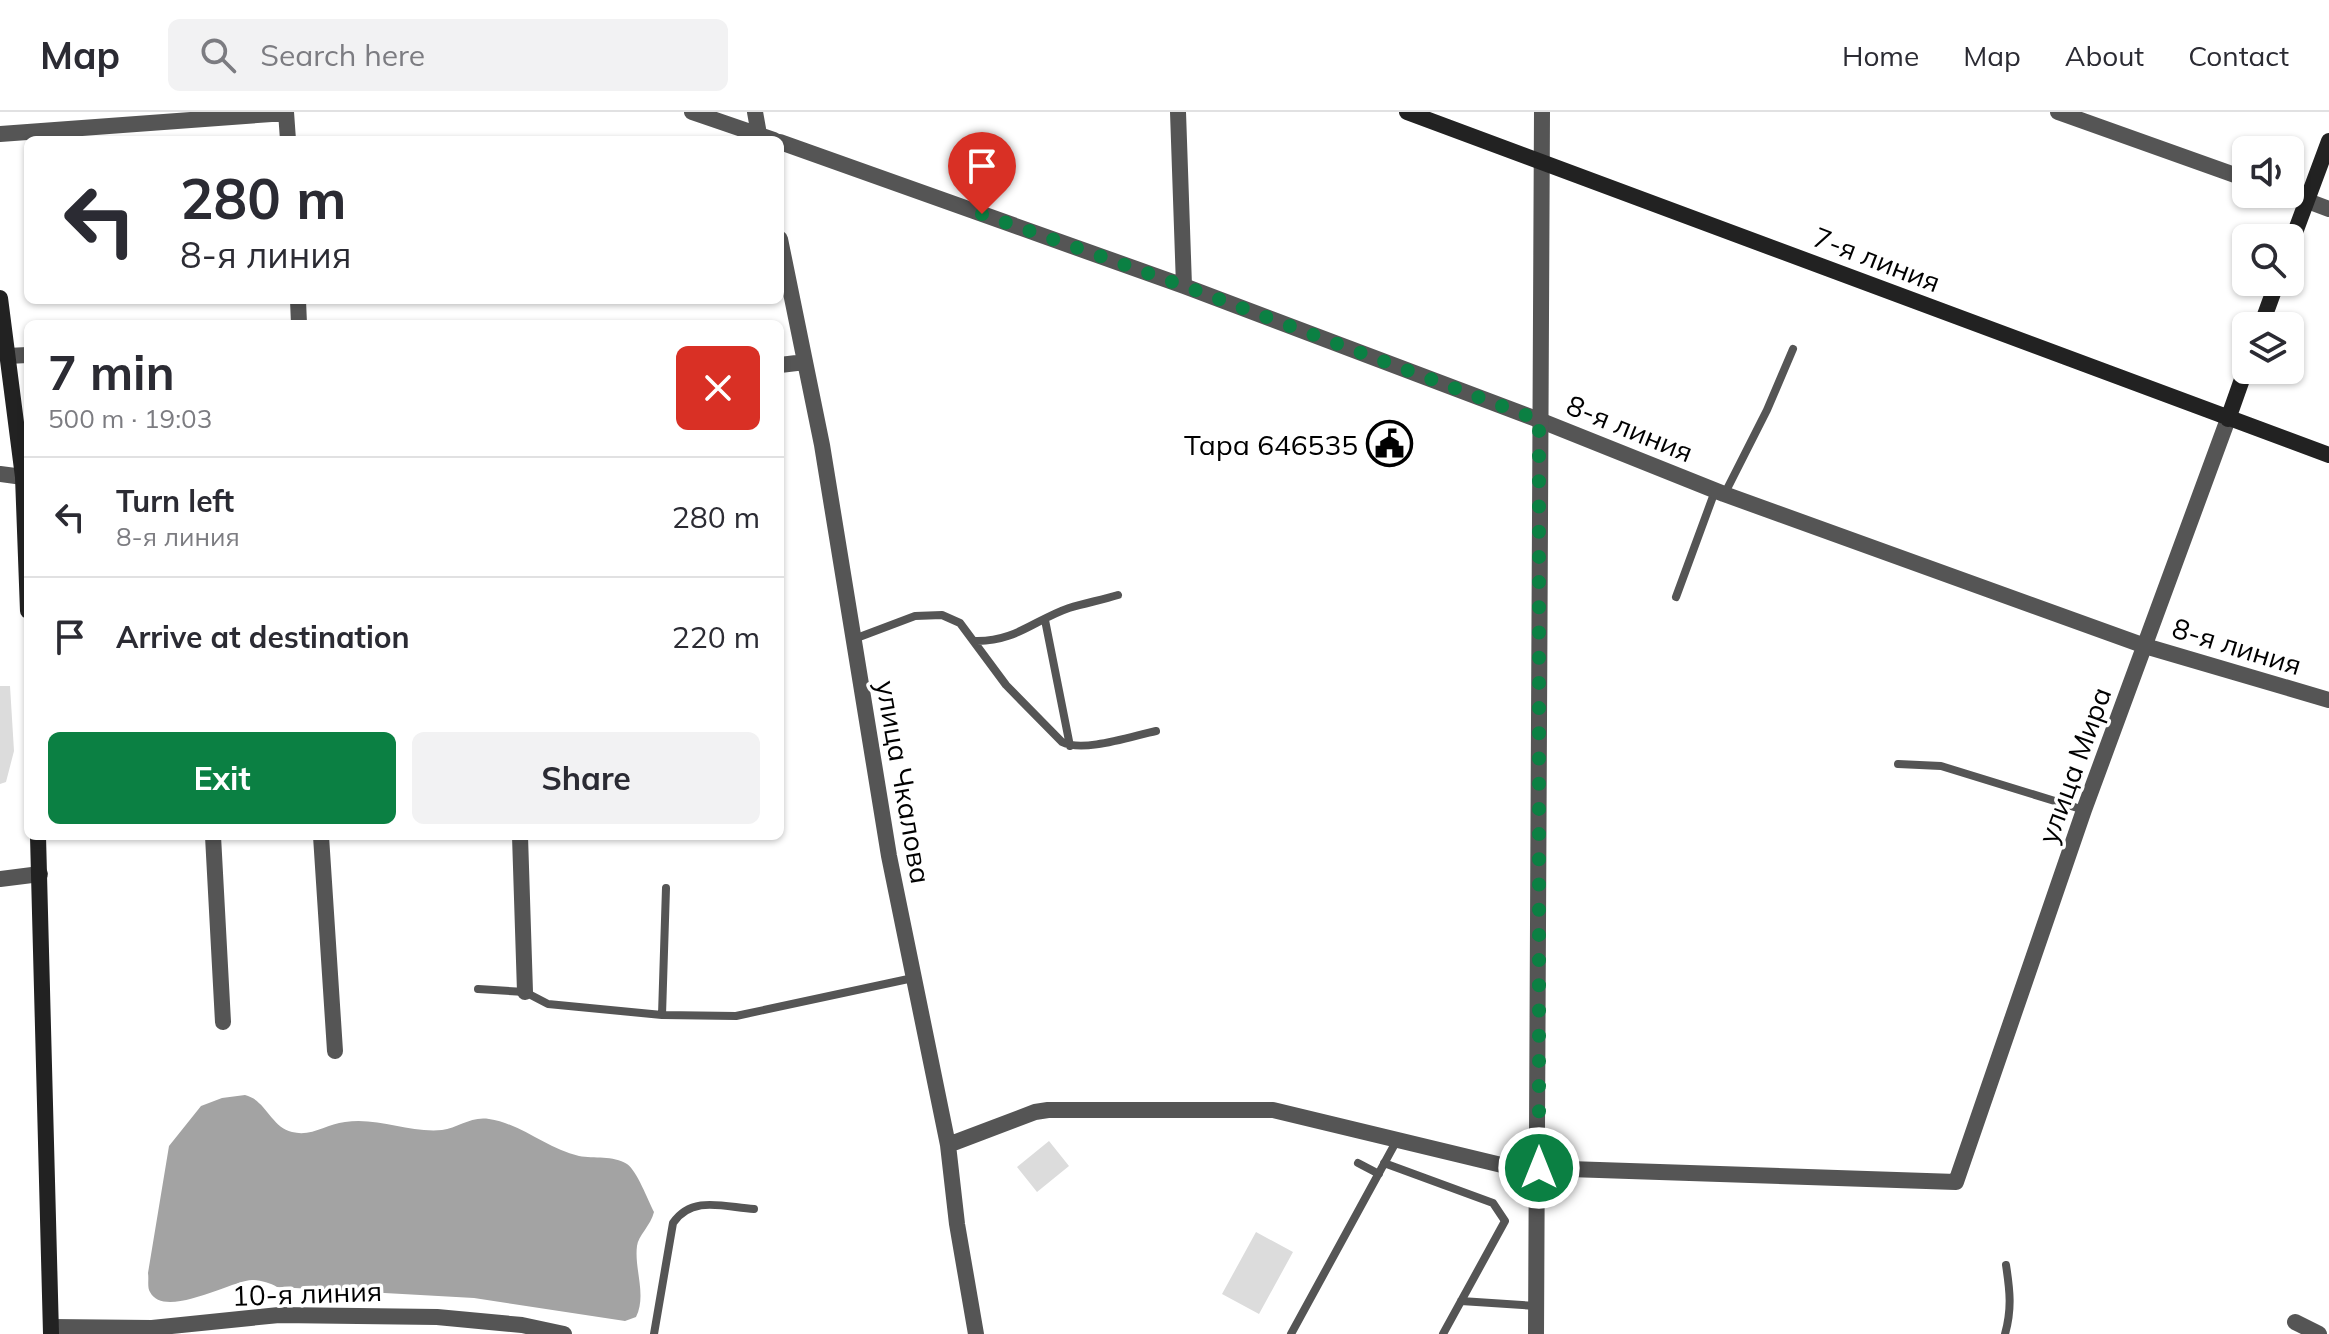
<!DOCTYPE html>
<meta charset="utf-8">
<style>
:root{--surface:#fff;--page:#f2f2f3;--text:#2b2b33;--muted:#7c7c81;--line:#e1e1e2;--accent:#0b8043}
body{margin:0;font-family:Mulish,sans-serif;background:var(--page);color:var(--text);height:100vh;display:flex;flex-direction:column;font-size:30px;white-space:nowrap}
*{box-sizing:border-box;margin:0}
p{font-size:26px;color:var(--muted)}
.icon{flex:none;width:44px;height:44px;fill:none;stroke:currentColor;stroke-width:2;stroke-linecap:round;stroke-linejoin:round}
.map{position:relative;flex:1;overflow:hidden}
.panel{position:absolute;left:24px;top:208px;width:760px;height:520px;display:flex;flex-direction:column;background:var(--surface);border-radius:12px;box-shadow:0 2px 6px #0004}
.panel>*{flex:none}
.hud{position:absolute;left:24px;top:24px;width:760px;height:168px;border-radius:12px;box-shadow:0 2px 6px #0004;background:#fff;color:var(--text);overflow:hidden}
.fabs{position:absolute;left:2232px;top:24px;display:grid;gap:16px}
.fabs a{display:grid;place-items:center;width:72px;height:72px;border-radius:12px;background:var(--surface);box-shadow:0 2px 6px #0004;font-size:40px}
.pin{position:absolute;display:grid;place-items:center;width:68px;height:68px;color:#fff;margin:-82px -34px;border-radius:50% 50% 50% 0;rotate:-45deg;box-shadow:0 0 8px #0007}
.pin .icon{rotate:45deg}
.me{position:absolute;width:88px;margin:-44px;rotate:0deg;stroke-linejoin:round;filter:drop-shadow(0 0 6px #0008)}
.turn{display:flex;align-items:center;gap:28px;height:168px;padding:0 24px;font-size:36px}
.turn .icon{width:104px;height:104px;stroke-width:2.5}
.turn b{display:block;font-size:56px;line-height:68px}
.round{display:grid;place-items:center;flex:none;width:84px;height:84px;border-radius:12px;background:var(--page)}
.summary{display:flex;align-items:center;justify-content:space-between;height:136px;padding:0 24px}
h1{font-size:48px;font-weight:700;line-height:60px}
.cta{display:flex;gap:16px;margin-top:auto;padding:16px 24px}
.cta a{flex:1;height:92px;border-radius:12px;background:var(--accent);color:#fff;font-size:32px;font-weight:700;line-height:92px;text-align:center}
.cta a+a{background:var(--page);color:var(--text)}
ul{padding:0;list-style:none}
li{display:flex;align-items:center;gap:24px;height:120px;padding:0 24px;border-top:2px solid var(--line)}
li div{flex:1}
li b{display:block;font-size:30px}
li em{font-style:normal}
header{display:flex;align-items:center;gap:48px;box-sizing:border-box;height:112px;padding:0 40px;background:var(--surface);border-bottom:2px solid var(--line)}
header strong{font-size:38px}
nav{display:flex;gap:44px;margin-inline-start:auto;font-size:28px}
.search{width:560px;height:72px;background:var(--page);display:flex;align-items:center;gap:20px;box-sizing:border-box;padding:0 28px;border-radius:12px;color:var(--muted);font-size:30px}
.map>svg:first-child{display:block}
.green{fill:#dcdcdc}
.water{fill:#a3a3a3}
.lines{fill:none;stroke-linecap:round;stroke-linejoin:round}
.service{stroke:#555;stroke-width:8}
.minor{stroke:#555;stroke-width:16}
.tertiary{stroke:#555;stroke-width:16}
.secondary{stroke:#222;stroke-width:16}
.route{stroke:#0b8043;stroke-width:14;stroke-dasharray:0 25.2}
.labels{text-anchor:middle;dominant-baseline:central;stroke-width:7;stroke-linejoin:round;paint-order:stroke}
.street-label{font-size:28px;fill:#000;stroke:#fff}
.poi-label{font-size:28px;fill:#000;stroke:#fff;text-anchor:end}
</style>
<header>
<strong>Map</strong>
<div class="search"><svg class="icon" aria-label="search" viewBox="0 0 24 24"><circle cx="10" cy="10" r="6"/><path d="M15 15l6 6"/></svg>Search here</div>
<nav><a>Home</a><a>Map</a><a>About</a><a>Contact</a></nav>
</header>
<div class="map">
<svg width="2329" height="1222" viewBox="0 0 2329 1222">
<rect width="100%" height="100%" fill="#fff"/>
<!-- green -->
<path class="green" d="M0,574H10L14,639L6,670L0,672Z
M1049,1029L1069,1054L1037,1080L1017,1055Z
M1256,1120L1293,1140L1259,1202L1222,1182Z"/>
<!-- water -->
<path class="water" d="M245,983C266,988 271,1015 292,1020C312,1025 326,1012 345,1010C378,1005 409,1021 442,1018C458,1016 471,1004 489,1007C522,1012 547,1037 579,1044C594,1047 613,1043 627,1052C637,1059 648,1088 654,1100C651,1113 638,1124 637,1134C634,1157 647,1183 636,1205L625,1209L474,1186L277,1175C270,1171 260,1168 252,1168C233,1168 164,1208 150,1180C147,1176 149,1167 148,1161L169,1034L201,994L222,986Z"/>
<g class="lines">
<!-- service -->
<path class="service" d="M1725,381L1767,298L1793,237
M1676,485L1715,379
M1045,508L1070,634
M854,527L915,504L942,503L960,511L1006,573L1062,630C1083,641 1132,624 1156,619
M975,529C1015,530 1034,508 1069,496C1085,491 1102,488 1118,483
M1898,652L1941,654L2084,698
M478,877L525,880L548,892L662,903L736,904L913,866
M662,903L666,776
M1358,1051L1379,1062
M1384,1051L1493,1091L1505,1109L1443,1222
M1461,1189L1536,1194
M654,1222L673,1111C692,1083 724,1095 754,1097
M1291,1222L1397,1028
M2005,1222C2012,1197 2010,1179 2006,1153"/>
<!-- minor -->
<path class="minor" d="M286,0L288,28
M692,0L774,28
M755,0L760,28
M1178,0L1184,174
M2058,0L2246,67
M0,22L286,1
M780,30L1184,174L1539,308L1724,382L2145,534L2329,588
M2289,82L2329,97
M780,127L822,333L889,744L948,1033L957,1112L976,1222
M298,188L299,212
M7,244L28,243
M780,253L805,250
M0,362L23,365
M213,724L223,910
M321,724L335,939
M520,724L525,880
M0,767L40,762
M948,1033L1035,1000L1048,998H1273L1539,1062
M1539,1056L1956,1070L2084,698L2228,307
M2295,1210L2319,1222
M51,1215L152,1216L279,1203L437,1205L522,1213L564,1222"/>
<!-- tertiary -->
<path class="tertiary" d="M1536,1222L1542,0"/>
<!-- secondary -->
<path class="secondary" d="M1407,0L2329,343
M2290,134L2329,29
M0,186L23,365L28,499
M2261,214L2277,170
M2228,307L2246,256
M38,724L51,1222"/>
</g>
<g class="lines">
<!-- route -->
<path class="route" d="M982,102L1184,174L1539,308V1056"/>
</g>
<!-- icons -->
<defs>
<symbol id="civic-ring" viewBox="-11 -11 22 22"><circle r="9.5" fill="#fff" stroke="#000" stroke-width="1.5"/><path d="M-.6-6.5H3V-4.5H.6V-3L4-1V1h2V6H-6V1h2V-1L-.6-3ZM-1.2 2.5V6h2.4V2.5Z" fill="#000"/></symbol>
</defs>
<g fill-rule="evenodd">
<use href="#civic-ring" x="1364" y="306" width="51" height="51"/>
</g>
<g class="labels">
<!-- street labels -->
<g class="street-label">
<text transform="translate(1877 147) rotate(21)">7-я линия</text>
<text transform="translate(1630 316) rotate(22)">8-я линия</text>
<text transform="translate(2237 534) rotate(17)">8-я линия</text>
<text transform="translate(2074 653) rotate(-70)">улица Мира</text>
<text transform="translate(904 670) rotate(80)">улица Чкалова</text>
<text transform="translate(307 1181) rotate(-2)">10-я линия</text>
</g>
<!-- poi labels -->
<g class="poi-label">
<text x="1358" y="332">Тара 646535</text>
</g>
</g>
</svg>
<div class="fabs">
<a><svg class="icon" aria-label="sound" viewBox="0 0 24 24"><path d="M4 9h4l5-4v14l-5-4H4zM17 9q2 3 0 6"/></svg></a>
<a><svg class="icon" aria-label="search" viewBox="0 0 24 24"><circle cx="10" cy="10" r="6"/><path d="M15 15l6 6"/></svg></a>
<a><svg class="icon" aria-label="layers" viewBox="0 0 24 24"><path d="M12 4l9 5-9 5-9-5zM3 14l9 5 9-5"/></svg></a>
</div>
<div class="pin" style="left:982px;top:102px;background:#d93025"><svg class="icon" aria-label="arrive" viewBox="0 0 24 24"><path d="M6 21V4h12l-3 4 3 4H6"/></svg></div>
<svg class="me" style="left:1539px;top:1056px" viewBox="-20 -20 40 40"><circle r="17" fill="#0b8043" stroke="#fff" stroke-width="3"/><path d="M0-11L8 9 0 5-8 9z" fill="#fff"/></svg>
<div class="hud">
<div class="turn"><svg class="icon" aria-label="left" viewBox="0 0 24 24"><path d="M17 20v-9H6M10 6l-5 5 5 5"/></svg><div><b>280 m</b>8-я линия</div></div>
</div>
<section class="panel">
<div class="summary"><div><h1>7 min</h1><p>500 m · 19:03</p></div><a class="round" style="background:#d93025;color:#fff"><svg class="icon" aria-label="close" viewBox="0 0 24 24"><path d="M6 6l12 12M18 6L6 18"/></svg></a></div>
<ul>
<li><svg class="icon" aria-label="left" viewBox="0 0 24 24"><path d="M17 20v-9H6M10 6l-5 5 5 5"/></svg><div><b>Turn left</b><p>8-я линия</p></div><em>280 m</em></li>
<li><svg class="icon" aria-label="arrive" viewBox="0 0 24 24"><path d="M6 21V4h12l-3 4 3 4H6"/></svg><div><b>Arrive at destination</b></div><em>220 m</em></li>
</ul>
<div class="cta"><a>Exit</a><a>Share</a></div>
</section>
</div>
